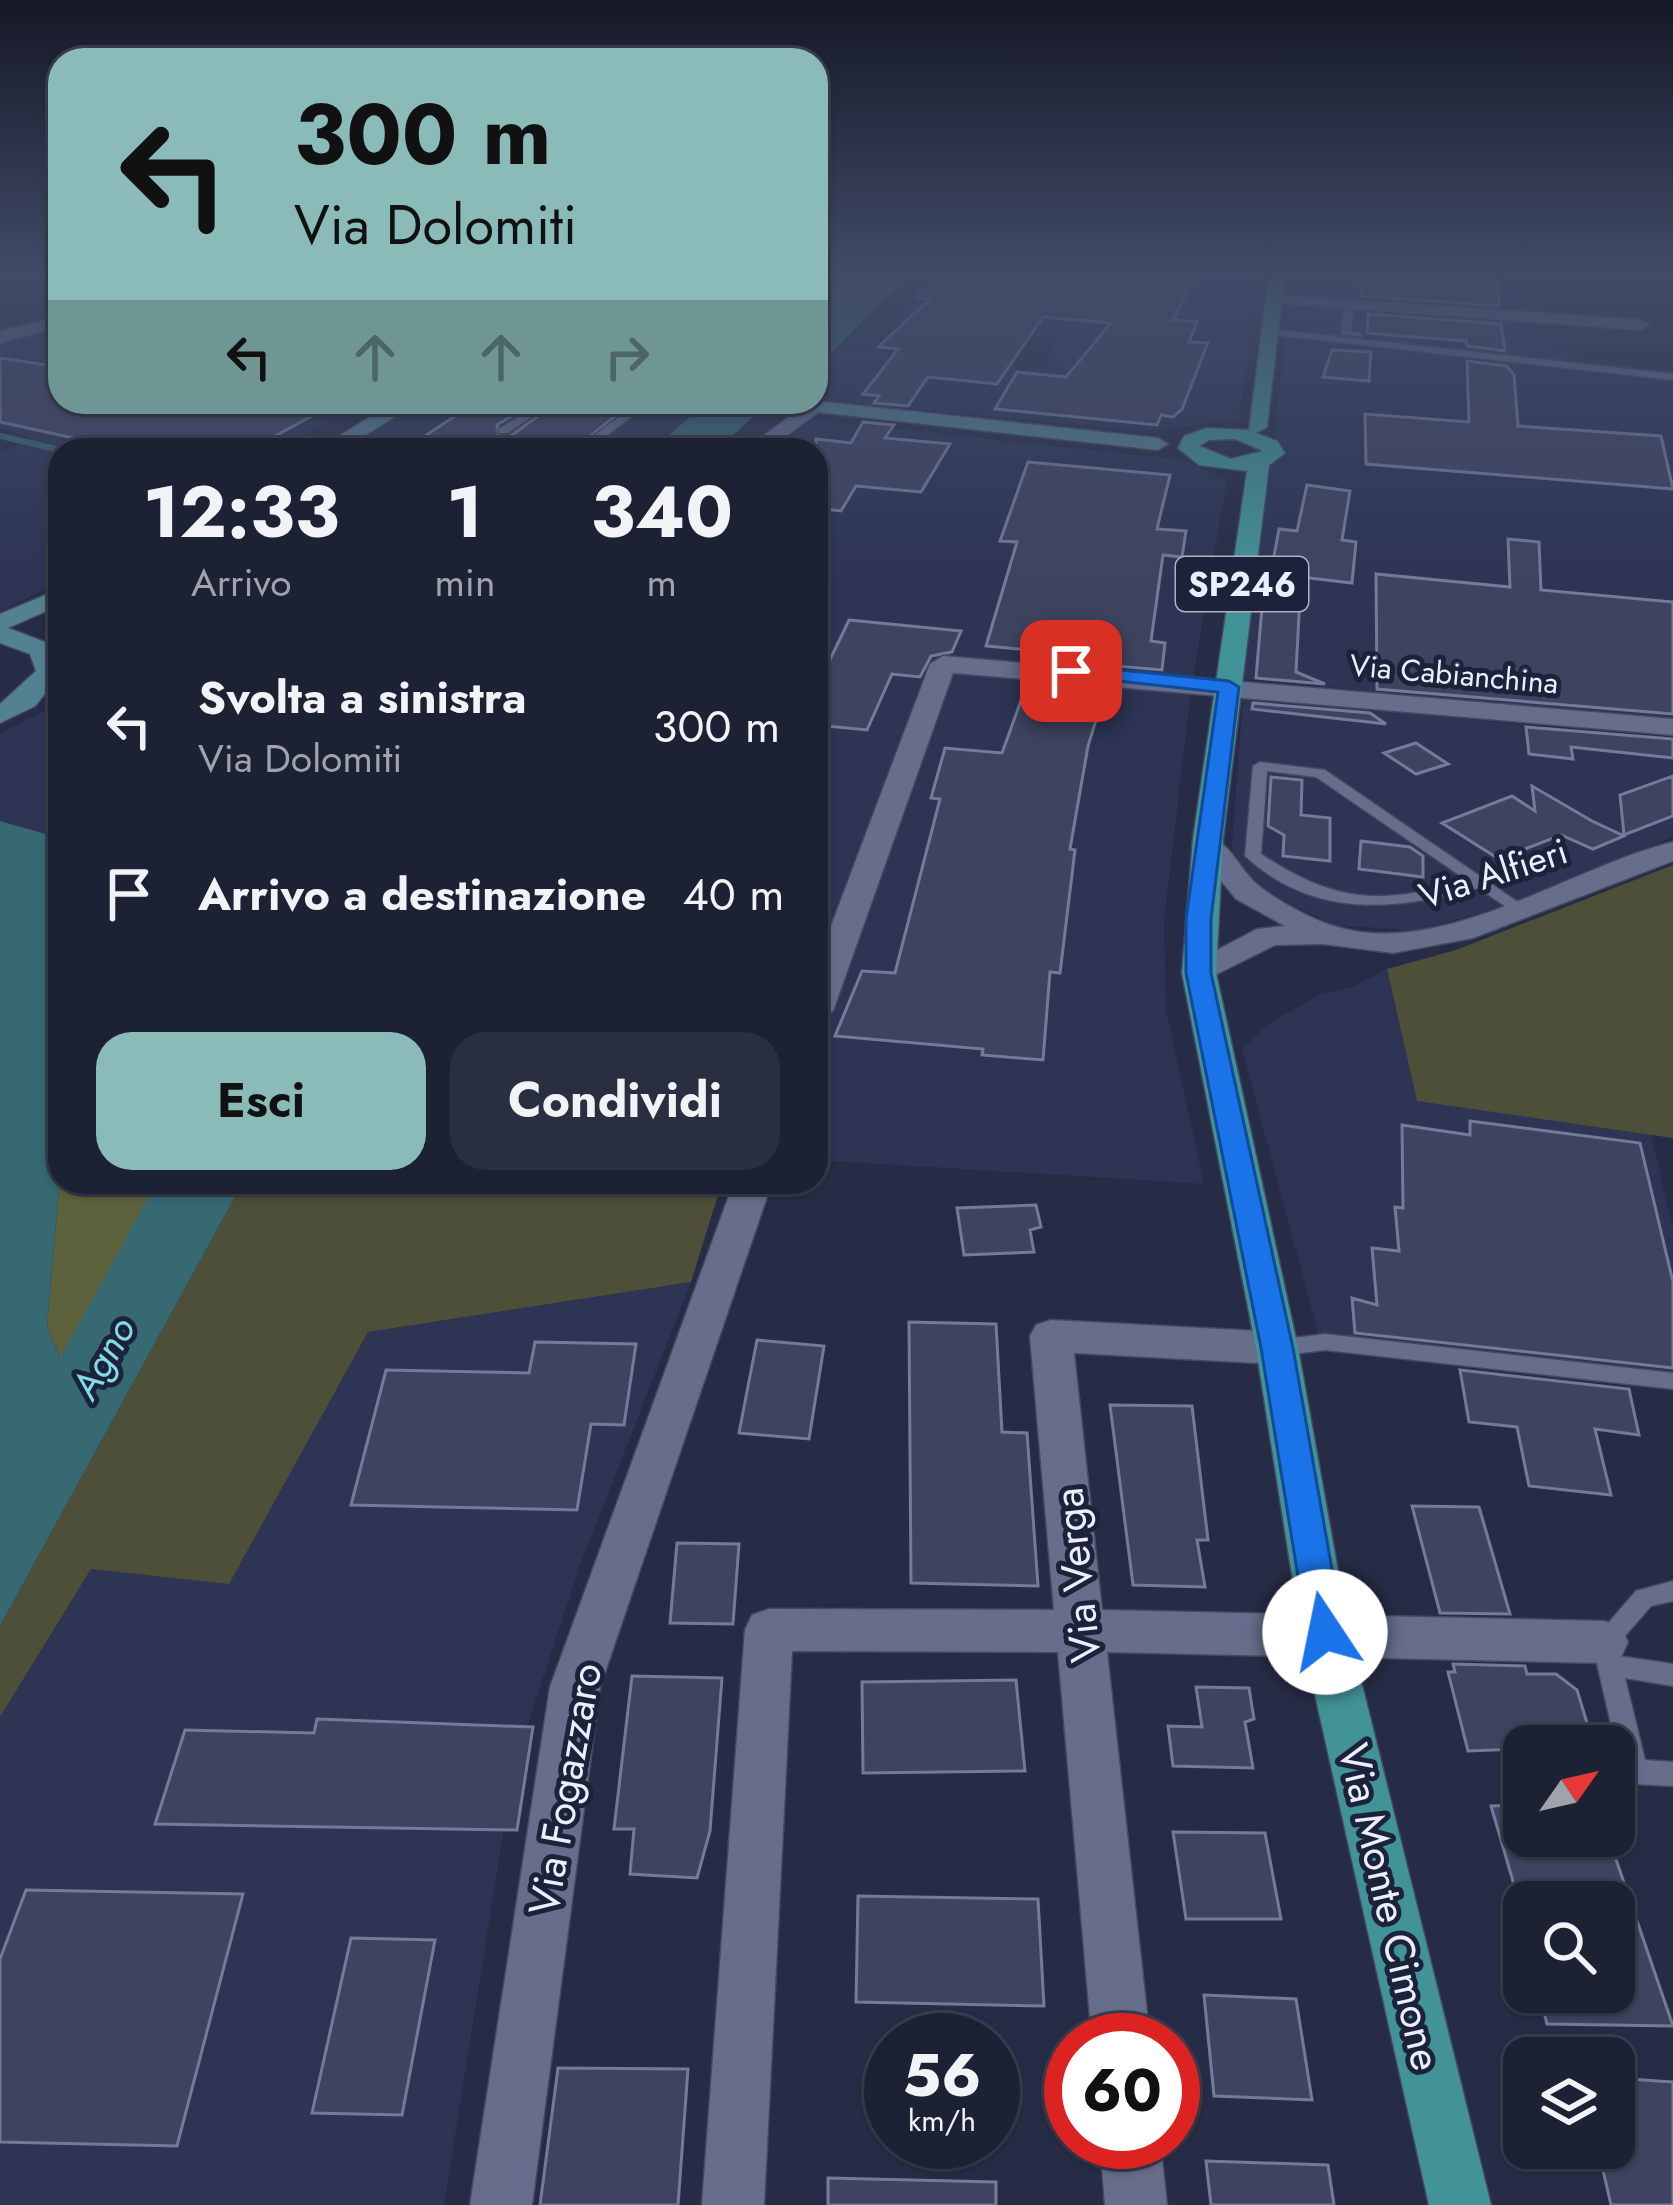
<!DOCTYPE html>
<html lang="it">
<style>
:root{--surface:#1c2134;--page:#292e40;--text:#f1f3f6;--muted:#a0a3ac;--line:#3a3e4f;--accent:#8bbbb9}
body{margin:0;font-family:Jost,sans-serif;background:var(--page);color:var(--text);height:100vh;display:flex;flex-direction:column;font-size:45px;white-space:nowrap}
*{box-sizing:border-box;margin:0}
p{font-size:39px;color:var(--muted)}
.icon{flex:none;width:66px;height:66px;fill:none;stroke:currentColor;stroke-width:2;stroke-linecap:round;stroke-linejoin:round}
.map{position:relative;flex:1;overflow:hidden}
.side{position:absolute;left:48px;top:438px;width:780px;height:756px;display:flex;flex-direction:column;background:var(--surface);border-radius:36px;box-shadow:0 3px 9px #0004,0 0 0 3px var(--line)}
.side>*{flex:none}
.guide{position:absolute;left:48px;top:48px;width:780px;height:366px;border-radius:36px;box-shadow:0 3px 9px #0004,0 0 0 3px var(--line);background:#8bbbb9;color:#111;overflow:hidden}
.needle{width:78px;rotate:56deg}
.buttons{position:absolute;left:1503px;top:1725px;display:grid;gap:24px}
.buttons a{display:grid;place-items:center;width:132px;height:132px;border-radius:24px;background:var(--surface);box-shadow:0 3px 9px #0004,0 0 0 3px var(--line);font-size:60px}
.speed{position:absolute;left:864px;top:2013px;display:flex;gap:24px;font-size:60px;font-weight:700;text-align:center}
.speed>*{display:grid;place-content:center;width:156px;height:156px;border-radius:50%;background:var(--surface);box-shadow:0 3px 9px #0004,0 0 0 3px var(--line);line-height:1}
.speed small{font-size:30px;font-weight:400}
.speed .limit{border:18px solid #d22;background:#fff;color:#111}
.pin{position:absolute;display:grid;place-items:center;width:102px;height:102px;color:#fff;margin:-51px;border-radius:24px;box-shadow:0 6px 18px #0006}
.me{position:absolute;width:132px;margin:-66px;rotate:349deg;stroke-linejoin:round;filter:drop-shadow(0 0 9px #0008)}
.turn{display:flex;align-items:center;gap:42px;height:252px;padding:0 48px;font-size:54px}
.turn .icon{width:156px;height:156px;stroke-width:2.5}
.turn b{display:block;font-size:84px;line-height:102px}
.lanes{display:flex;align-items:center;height:114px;padding:0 48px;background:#0003;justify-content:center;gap:60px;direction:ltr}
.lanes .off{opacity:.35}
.eta{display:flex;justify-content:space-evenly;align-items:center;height:204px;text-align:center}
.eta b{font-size:72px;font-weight:700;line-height:84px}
.primary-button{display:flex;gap:24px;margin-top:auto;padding:24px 48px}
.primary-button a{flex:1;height:138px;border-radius:36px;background:var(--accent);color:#111;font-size:48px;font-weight:700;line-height:138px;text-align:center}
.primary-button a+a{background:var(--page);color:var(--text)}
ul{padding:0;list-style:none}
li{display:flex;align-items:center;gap:36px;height:168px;padding:0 48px}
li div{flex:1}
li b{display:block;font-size:45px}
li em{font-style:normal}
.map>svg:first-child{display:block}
.built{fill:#2d3454}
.green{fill:#4d4f38}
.forest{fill:#5e623c}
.water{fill:#366972}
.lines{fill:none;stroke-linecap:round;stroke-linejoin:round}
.stream{stroke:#366972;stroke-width:6}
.building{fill:#3e4460;stroke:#747b99;stroke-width:3}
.service-casing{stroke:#45495d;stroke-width:3}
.minor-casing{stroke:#45495d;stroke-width:3}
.tertiary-casing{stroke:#45495d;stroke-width:3}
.secondary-casing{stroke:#45495d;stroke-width:3}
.primary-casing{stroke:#45495d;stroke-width:3}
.service{fill:#676e8b;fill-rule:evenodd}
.minor{fill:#676e8b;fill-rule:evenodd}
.tertiary{fill:#676e8b;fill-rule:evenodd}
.secondary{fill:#548191;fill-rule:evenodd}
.primary{fill:#429397;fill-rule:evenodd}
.route{fill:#1a73e8;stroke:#114b97;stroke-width:3}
.labels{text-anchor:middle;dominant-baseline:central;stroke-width:10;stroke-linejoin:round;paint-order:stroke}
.far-street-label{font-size:30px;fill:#ebeffd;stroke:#1d223b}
.shield{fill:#1d223b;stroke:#adb2c3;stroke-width:3}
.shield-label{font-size:33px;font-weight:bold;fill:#ebeffd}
.street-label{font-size:36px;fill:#ebeffd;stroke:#1d223b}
.water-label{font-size:39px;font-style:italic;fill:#83dae8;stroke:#1d223b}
.near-street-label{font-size:42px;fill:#ebeffd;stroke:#1d223b}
</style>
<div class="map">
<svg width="1673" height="2205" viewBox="0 0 1673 2205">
<rect width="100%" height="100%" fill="#262c45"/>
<!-- built -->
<path class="built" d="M937,273H1261L1238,421L1140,431L816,399V369L838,347L1044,370L1055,339L892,322Z
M1294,273H1524L1516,326L1578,360L1673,371V721L1244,679Z
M60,332V402H364L280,450H60V582L0,612V454L32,437L0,429V342Z
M423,402H707L652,450H343Z
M809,420L1184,460L1227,480L1191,690L1164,921L1166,1010L1204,1184L816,1160V450H779Z
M1243,696L1673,740V837L1504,906L1416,931L1334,925L1230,873Z
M60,702V838L0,821V734Z
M1387,969L1417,1101L1648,1124L1673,1227V1381L1320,1340L1242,1049L1267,1025L1319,995L1352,987Z
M691,1282L579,1568L514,1766L444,2205H0V1717L91,1569L229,1583L368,1332Z"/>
<!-- green -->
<path class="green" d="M1673,865V1138L1417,1101L1387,969L1456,950Z
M243,1182H722L691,1282L368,1332L229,1584L91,1569L0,1717V1626Z"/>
<!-- forest -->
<path class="forest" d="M60,1177V1182H157L61,1360L47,1327Z"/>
<!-- water -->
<path class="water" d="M854,273H910L816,369V306Z
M707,402L766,405L717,450H652Z
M0,821L60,838V1177L47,1327L60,1358L157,1182H243L0,1626Z"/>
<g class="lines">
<!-- stream -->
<path class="stream" d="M0,436L60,450"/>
</g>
<!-- building -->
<path class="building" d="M943,273H1197L1173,320L1197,322L1189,342L1208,343L1182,409L1173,417L1161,415L1157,425L995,409L1017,372L1066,377L1111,323L1043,317L997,384L928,377L908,406L874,403L879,396L863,394L898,349L878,347L930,299L917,297Z
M1361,273H1497L1499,306L1361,296Z
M1368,314L1501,324L1505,351L1467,346L1466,341L1367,333Z
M1332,350L1371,352L1369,381L1323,377Z
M0,358L60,367V406L107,415L134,402H337L250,450H128L0,422Z
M1467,361L1507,366L1514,375L1518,426L1661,436L1673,489L1366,464L1365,414L1469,422Z
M476,402H534L497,425L499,437H509L558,402H632L574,450H404Z
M863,422L894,425L885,438L950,444L921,492L856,486L841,511L816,508V439L851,443Z
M1028,462L1170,475L1157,529L1186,531L1182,557L1163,555L1151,641L1165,643L1162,670L1036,659L1039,651L986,646L1017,542L1000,541Z
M1307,485L1350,491L1342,540L1356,542L1352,583L1301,577L1296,672L1325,684L1256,678L1264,583H1269L1279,529L1297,531Z
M1508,539L1539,542L1541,590L1673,602V714L1377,689L1376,574L1510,587Z
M849,620L961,631L952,652L931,656L920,677L892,674L867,730L816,725V667L826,668Z
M1027,684L1105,691L1088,746L1070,849L1075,850L1060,973L1050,972L1043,1060L982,1055L983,1049L835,1036L862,971L895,973L940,799L931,798L945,748L1002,753Z
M1253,703L1370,713L1386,724L1252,709Z
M1526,727L1673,739V758L1571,747L1573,759L1529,754Z
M1416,743L1448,764L1416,774L1384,753Z
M1673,776V816L1624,835L1620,795Z
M1271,777L1302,780L1301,815L1330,818V861L1283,856L1284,835L1268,826Z
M1532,786L1592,821L1624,836L1593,849L1561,835L1499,859L1442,823L1512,796L1535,811Z
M1361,841L1410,847L1423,856V877L1359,869Z
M1470,1121L1640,1143L1673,1282V1368L1355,1333L1352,1298L1377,1305L1372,1248L1399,1251L1395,1207L1403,1208L1402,1125L1470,1135Z
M1036,1205L1041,1227L1030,1230L1034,1252L964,1255L957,1208Z
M909,1322L996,1324L1002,1432L1027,1433L1038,1586L911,1583Z
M757,1340L824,1346L809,1439L739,1433Z
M535,1342L636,1344L624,1425L591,1424L577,1510L351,1505L386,1370L529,1373Z
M1460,1370L1629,1389L1639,1435L1595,1429L1611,1495L1529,1486L1517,1427L1469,1422Z
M1110,1405L1192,1406L1208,1540H1197L1205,1587L1133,1585Z
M1412,1506L1479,1507L1510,1614L1440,1613Z
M677,1543L739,1544L733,1624L670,1623Z
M1453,1664L1525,1666L1527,1674H1556L1577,1690L1594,1746L1468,1751L1448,1672H1455Z
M632,1676L722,1678L710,1831L697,1878L630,1874L634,1829H614Z
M1016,1680L1025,1771L863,1773L862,1682Z
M1196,1687L1249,1688L1254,1719L1245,1722L1253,1768L1173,1766L1168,1726L1202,1727Z
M317,1719L533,1727L517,1830L155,1824L185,1730L314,1733Z
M1524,1805V1836H1608L1673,2026L1547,2024L1539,1992H1614V1881L1524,1882V1894L1517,1895L1491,1806Z
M1173,1832L1265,1833L1281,1919H1186Z
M26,1890L243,1894L177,2146L0,2142V1959Z
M858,1896L1038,1899L1044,2006L856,2002Z
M351,1938L435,1940L402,2115L312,2113Z
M1204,1995L1296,1999L1312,2100L1214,2096Z
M558,2068L688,2069L678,2205H540Z
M1614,2078L1673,2082V2205H1611L1598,2148H1614Z
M1206,2161L1328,2165L1334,2205H1211Z
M828,2178L996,2182V2205H828Z"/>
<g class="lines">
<defs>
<path id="service" d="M1349,301L1353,304L1351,332L1362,333V337L1341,334L1345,304Z
M1269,329L1673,374V380L1266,334Z
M439,402H459L454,405Z
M542,402H554L507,433H499V429Z
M639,402H650L591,448H583V444Z
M87,446L98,448L99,450H82Z
M1260,762L1325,770L1528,909L1526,912H1514L1478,888C1395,910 1315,920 1245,856L1253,766ZM1267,771L1316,777L1468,881C1381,904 1338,905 1261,854Z
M1325,1334L1673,1373V1389L1325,1350L1277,1356L1270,1354L1267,1348L1270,1342L1277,1340Z
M1673,1581V1601L1651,1606L1617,1645L1619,1656L1673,1664V1686L1625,1678L1645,1760L1673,1762V1786L1635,1784L1626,1781L1622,1772L1592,1642L1636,1591Z"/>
<path id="minor" d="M1267,294L1641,320L1650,325L1641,330L1273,303L1267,302Z
M60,317V327L0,343V331Z
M808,403L825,407L768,450H744Z
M943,656L1673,719V735L953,673L833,1011L816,1021V966L930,664Z
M1207,836C1231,842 1240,871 1259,886C1277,900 1309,918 1331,925C1438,962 1570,867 1673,842V861L1473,938L1393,953L1323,944L1275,945L1199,983L1187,980L1182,973L1187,966L1257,929L1285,926L1236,899L1192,845Z
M734,1182H772L600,1687L532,2205H470L550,1687Z
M1051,1320L1277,1332L1292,1337L1298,1348L1292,1359L1277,1364L1074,1353L1102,1610L1604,1621L1621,1627L1628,1642L1621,1657L1604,1663L1107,1652L1150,2040H1092L1058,1652L792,1651L764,2205H702L745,1630L752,1615L769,1609L1054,1610L1030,1336L1036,1325Z
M1100,2142H1160L1167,2205H1105Z"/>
<path id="tertiary" d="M816,401L825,407L822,411L783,404Z"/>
<path id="secondary" d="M816,401L1158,438L1168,444L1158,450L808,411V403Z
M394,402H418L342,450H317Z
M60,589V605L8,628L50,644L60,675L35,706L0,723V704L36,671L30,654L0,643V614Z"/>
<path id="primary" d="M1269,273H1285L1267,427L1256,433L1277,441L1285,453L1269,465L1223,839L1216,973L1298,1348L1349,1632L1491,2205H1429L1301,1632L1256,1348L1182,973L1193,839L1247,471L1199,465L1178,448L1184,436L1206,428L1249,430ZM1235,439L1263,451L1231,459L1199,446L1209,440Z"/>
</defs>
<!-- service casing -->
<use href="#service" class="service-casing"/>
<!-- minor casing -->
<use href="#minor" class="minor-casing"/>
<!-- tertiary casing -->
<use href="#tertiary" class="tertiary-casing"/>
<!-- secondary casing -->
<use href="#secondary" class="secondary-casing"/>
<!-- primary casing -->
<use href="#primary" class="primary-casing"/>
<!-- service -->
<use href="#service" class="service"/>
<!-- minor -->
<use href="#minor" class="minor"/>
<!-- tertiary -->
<use href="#tertiary" class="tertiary"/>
<!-- secondary -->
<use href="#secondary" class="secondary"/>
<!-- primary -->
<use href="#primary" class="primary"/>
</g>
<!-- sky -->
<linearGradient id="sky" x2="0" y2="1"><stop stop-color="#151826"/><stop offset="0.47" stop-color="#414b68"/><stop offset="1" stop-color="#414b68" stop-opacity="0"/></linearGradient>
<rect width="1673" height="582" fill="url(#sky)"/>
<!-- route -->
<path class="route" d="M1071,665L1229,681L1239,687L1211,919V973L1293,1348L1343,1632L1338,1644L1325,1648L1312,1644L1307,1632L1261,1348L1186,973V919L1218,692L1064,675L1061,671Z"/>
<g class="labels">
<!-- far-street labels -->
<g class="far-street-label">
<text transform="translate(1454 674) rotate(5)">Via Cabianchina</text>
</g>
<!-- shield labels -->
<rect class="shield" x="1176" y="557" width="132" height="54" rx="9"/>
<g class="shield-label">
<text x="1242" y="584">SP246</text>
</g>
<!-- street labels -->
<g class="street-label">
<text transform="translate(1493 873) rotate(-18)">Via Alfieri</text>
</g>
<!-- water labels -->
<g class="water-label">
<text transform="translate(103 1358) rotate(-60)">Agno</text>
</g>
<!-- near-street labels -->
<g class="near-street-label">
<text transform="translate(1077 1575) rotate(-96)">Via Verga</text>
<text transform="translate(565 1789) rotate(-80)">Via Fogazzaro</text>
<text transform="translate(1390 1907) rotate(77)">Via Monte Cimone</text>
</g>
</g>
</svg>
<div class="buttons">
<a><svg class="needle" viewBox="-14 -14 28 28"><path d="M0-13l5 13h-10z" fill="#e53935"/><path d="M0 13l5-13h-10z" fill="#a0a3ac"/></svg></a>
<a><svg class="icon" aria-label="search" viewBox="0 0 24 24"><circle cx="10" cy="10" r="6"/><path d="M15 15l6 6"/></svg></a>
<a><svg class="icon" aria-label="layers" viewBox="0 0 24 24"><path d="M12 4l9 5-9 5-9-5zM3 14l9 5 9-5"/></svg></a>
</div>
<div class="speed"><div>56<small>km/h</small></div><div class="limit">60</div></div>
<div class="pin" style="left:1071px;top:671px;background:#d93025"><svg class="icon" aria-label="arrive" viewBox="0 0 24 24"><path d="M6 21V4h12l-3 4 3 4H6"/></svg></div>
<svg class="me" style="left:1325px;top:1632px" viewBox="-20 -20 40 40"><circle r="19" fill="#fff"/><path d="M0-13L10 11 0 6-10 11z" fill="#1a73e8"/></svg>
<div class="guide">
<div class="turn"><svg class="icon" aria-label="left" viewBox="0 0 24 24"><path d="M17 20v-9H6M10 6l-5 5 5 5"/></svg><div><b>300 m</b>Via Dolomiti</div></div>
<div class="lanes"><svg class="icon" aria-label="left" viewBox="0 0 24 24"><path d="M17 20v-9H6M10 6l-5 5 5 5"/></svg><svg class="icon off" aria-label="ahead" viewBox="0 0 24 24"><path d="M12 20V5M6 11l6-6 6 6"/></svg><svg class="icon off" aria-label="ahead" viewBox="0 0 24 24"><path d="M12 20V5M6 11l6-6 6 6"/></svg><svg class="icon off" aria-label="right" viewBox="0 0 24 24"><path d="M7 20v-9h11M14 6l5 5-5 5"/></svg></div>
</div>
<section class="side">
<div class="eta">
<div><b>12:33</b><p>Arrivo</p></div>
<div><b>1</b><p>min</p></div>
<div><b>340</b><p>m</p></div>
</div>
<ul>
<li><svg class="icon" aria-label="left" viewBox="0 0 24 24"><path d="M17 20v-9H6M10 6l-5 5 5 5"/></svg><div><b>Svolta a sinistra</b><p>Via Dolomiti</p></div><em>300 m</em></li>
<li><svg class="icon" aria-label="arrive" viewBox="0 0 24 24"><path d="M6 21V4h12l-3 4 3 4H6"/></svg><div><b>Arrivo a destinazione</b></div><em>40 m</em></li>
</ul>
<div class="primary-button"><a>Esci</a><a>Condividi</a></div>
</section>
</div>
